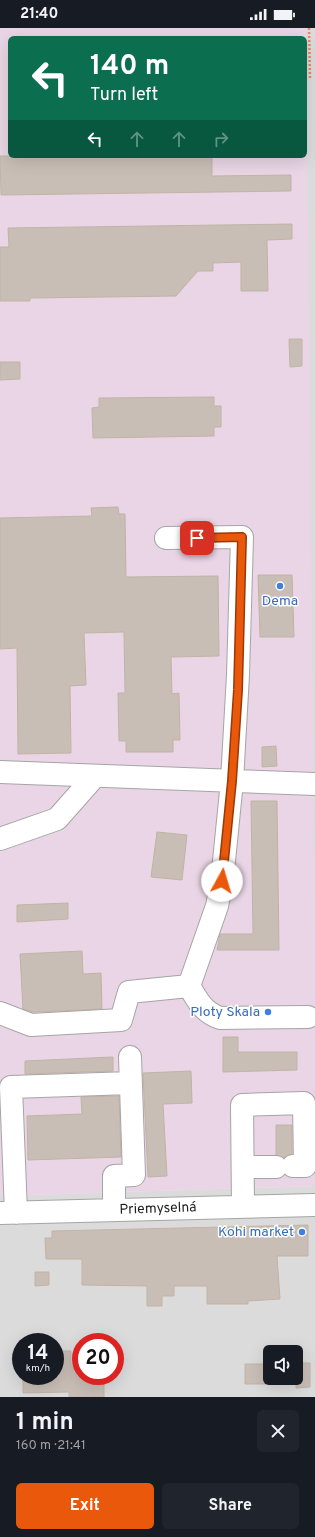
<!DOCTYPE html>
<meta charset="utf-8">
<style>
:root{--surface:#171b24;--page:#20242c;--text:#f1f3f6;--muted:#9ea1a6;--accent:#ea580c}
body{margin:0;font-family:Overpass,sans-serif;background:var(--page);color:var(--text);height:100vh;display:flex;flex-direction:column;font-size:15px;white-space:nowrap}
*{box-sizing:border-box;margin:0}
p{font-size:13px;color:var(--muted)}
.icon{flex:none;width:22px;height:22px;fill:none;stroke:currentColor;stroke-width:2;stroke-linecap:round;stroke-linejoin:round}
.map{position:relative;height:1369px;overflow:hidden}
.side{display:flex;flex-direction:column;background:var(--surface);flex:1}
.side>*{flex:none}
.banner{position:absolute;left:8px;top:8px;width:299px;height:122px;border-radius:6px;box-shadow:0 4px 16px #0002;background:#0b6e4f;color:#fff;overflow:hidden}
.controls{position:absolute;left:263px;top:1317px;display:grid;gap:8px}
.controls a{display:grid;place-items:center;width:40px;height:40px;border-radius:6px;background:var(--surface);box-shadow:0 4px 16px #0002;font-size:20px}
.speed{position:absolute;left:12px;top:1305px;display:flex;gap:8px;font-size:20px;font-weight:700;text-align:center}
.speed>*{display:grid;place-content:center;width:52px;height:52px;border-radius:50%;background:var(--surface);box-shadow:0 4px 16px #0002;line-height:1}
.speed small{font-size:10px;font-weight:400}
.speed .limit{border:6px solid #d22;background:#fff;color:#111}
.pin{position:absolute;display:grid;place-items:center;width:34px;height:34px;color:#fff;margin:-17px;border-radius:8px;box-shadow:0 2px 6px #0006}
.me{position:absolute;width:44px;margin:-22px;rotate:6deg;stroke-linejoin:round;filter:drop-shadow(0 0 3px #0008)}
.turn{display:flex;align-items:center;gap:14px;height:84px;padding:0 16px;font-size:18px}
.turn .icon{width:52px;height:52px;stroke-width:2.5}
.turn b{display:block;font-size:28px;line-height:34px}
.lanes{display:flex;align-items:center;height:38px;padding:0 16px;background:#0003;justify-content:center;gap:20px;direction:ltr}
.lanes .off{opacity:.35}
.round{display:grid;place-items:center;flex:none;width:42px;height:42px;border-radius:6px;background:var(--page)}
.headline{display:flex;align-items:center;justify-content:space-between;height:68px;padding:0 16px}
h1{font-size:24px;font-weight:700;line-height:30px}
.action{display:flex;gap:8px;margin-top:auto;padding:8px 16px}
.action a{flex:1;height:46px;border-radius:6px;background:var(--accent);color:#fff;font-size:16px;font-weight:700;line-height:46px;text-align:center}
.action a+a{background:var(--page);color:var(--text)}
.status{display:flex;justify-content:space-between;align-items:center;height:28px;padding:0 20px;background:var(--surface);direction:ltr}
.status svg{height:11px;fill:currentColor}
.map>svg:first-child{display:block}
.residential{fill:#dcdbdb;fill-rule:evenodd}
.industrial{fill:#e9d5e5;fill-rule:evenodd}
.building{fill:#c8beb6;stroke:#c2b3a5}
.lines{fill:none;stroke-linecap:round;stroke-linejoin:round}
.minor-casing{stroke:#a5a5a5;stroke-width:24}
.path{stroke:#ff7a65;stroke-width:2.5;stroke-dasharray:2 2;stroke-linecap:butt}
.minor{stroke:#fff;stroke-width:22}
.route-casing{stroke:#983908;stroke-width:10}
.route{stroke:#ea580c;stroke-width:7}
.shop-dot{fill:#3f7fe0;stroke:#fff;stroke-width:1.5}
.labels{text-anchor:middle;dominant-baseline:central;stroke-width:3;stroke-linejoin:round;paint-order:stroke}
.shop-label{font-size:14px;fill:#366cbe;stroke:#fff;text-anchor:end}
.street-label{font-size:14px;fill:#1e1e1e;stroke:#fff}
</style>
<div class="status"><b>21:40</b><svg viewBox="0 0 49 12"><path d="M0 12V9h3v3zM5 12V6h3v6zM10 12V3h3v9zM15 12V0h3v12zM26 1h20v11H26zM47 4h2v5h-2z"/></svg></div>
<div class="map">
<svg width="315" height="1369" viewBox="0 0 315 1369">
<rect width="100%" height="100%" fill="#f0ece3"/>
<!-- residential -->
<path class="residential" d="M306,0H315V893L308,353Z
M315,1158V1369H0V1168ZM21,1314H55V1348H21ZM81,1314H115V1348H81ZM270,1324H296V1350H270Z"/>
<!-- industrial -->
<path class="industrial" d="M0,0H306L315,893V1158L0,1168ZM10,10H305V128H10Z"/>
<!-- building -->
<path class="building" d="M0,128H212V148L291,147V163L1,167Z
M292,196V211L267,212L268,263H241V234L213,235V243H198L176,268L30,270V273H0V219H9L8,200Z
M289,311H302V338L290,339Z
M0,334H20V351L0,352Z
M214,369V378H221V399H214V408L93,410L92,380L99,379V370Z
M118,479L119,486H125L126,549L218,548L219,628L171,629L172,666L179,665L180,712H173V724H126V713H119L118,665H125L124,604L84,605L86,657L70,658L71,725L18,726L17,620L0,621V490L92,488L91,480Z
M258,547H292L294,609H260Z
M276,718L277,738L262,739V719Z
M251,773H277L279,922H217L220,906H253Z
M157,804L187,807L182,852L151,849Z
M68,875V891L17,894V877Z
M82,923L83,946L101,945L102,981L33,984L23,981L20,926Z
M223,1009H238V1024H297V1042L223,1044Z
M113,1029V1043L25,1046V1033Z
M191,1043L192,1075L163,1076L167,1148L148,1149L143,1045Z
M119,1068L121,1129L28,1132L27,1088L82,1086L81,1069Z
M276,1097H292V1126L284,1130L276,1127Z
M308,1197V1228H277L280,1271L248,1273V1276H207V1258H174V1268H162V1278H147V1258L82,1257V1231H46L45,1210H52V1203Z
M35,1244H49V1257L35,1258Z
M55,1323H71V1338L81,1339V1348H104V1369H69V1364L23,1365V1348H55Z
M296,1335H310V1359L296,1360Z
M245,1336H270V1356H245Z"/>
<g class="lines">
<defs>
<path id="minor" d="M0,744L315,756
M0,811L57,791L95,748
M189,958C198,973 203,984 220,990L308,989
M0,985L31,997L121,992L129,964L189,958L217,878L222,853L232,753L238,647L242,509L166,510
M243,1139H276
M243,1179L242,1077L304,1075L305,1138H293
M114,1182V1148L134,1147L130,1029
M0,1185L315,1177
M16,1185L11,1059L131,1055"/>
</defs>
<!-- minor casing -->
<use href="#minor" class="minor-casing"/>
<!-- path -->
<path class="path" d="M309,0L310,50"/>
<!-- minor -->
<use href="#minor" class="minor"/>
</g>
<g class="lines">
<defs>
<path id="route" d="M197,510L242,509L238,662L232,753L222,853"/>
</defs>
<!-- route casing -->
<use href="#route" class="route-casing"/>
<!-- route -->
<use href="#route" class="route"/>
</g>
<!-- markers -->
<g class="shop-dot">
<circle cx="280" cy="558" r="4"/>
<circle cx="268" cy="984" r="4"/>
<circle cx="302" cy="1204" r="4"/>
</g>
<g class="labels">
<!-- shop labels -->
<g class="shop-label">
<text x="280" y="573" text-anchor="middle">Dema</text>
<text x="260" y="984">Ploty Skala</text>
<text x="294" y="1204">Kohi market</text>
</g>
<!-- street labels -->
<g class="street-label">
<text transform="translate(158 1181) rotate(-2)">Priemyselná</text>
</g>
</g>
</svg>
<div class="controls">
<a><svg class="icon" aria-label="sound" viewBox="0 0 24 24"><path d="M4 9h4l5-4v14l-5-4H4zM17 9q2 3 0 6"/></svg></a>
</div>
<div class="speed"><div>14<small>km/h</small></div><div class="limit">20</div></div>
<div class="pin" style="left:197px;top:510px;background:#d93025"><svg class="icon" aria-label="arrive" viewBox="0 0 24 24"><path d="M6 21V4h12l-3 4 3 4H6"/></svg></div>
<svg class="me" style="left:222px;top:853px" viewBox="-20 -20 40 40"><circle r="19" fill="#fff"/><path d="M0-13L10 11 0 6-10 11z" fill="#ea580c"/></svg>
<div class="banner">
<div class="turn"><svg class="icon" aria-label="left" viewBox="0 0 24 24"><path d="M17 20v-9H6M10 6l-5 5 5 5"/></svg><div><b>140 m</b>Turn left</div></div>
<div class="lanes"><svg class="icon" aria-label="left" viewBox="0 0 24 24"><path d="M17 20v-9H6M10 6l-5 5 5 5"/></svg><svg class="icon off" aria-label="ahead" viewBox="0 0 24 24"><path d="M12 20V5M6 11l6-6 6 6"/></svg><svg class="icon off" aria-label="ahead" viewBox="0 0 24 24"><path d="M12 20V5M6 11l6-6 6 6"/></svg><svg class="icon off" aria-label="right" viewBox="0 0 24 24"><path d="M7 20v-9h11M14 6l5 5-5 5"/></svg></div>
</div>
</div>
<section class="side">
<div class="headline"><div><h1>1 min</h1><p>160 m · 21:41</p></div><a class="round"><svg class="icon" aria-label="close" viewBox="0 0 24 24"><path d="M6 6l12 12M18 6L6 18"/></svg></a></div>
<div class="action"><a>Exit</a><a>Share</a></div>
</section>
